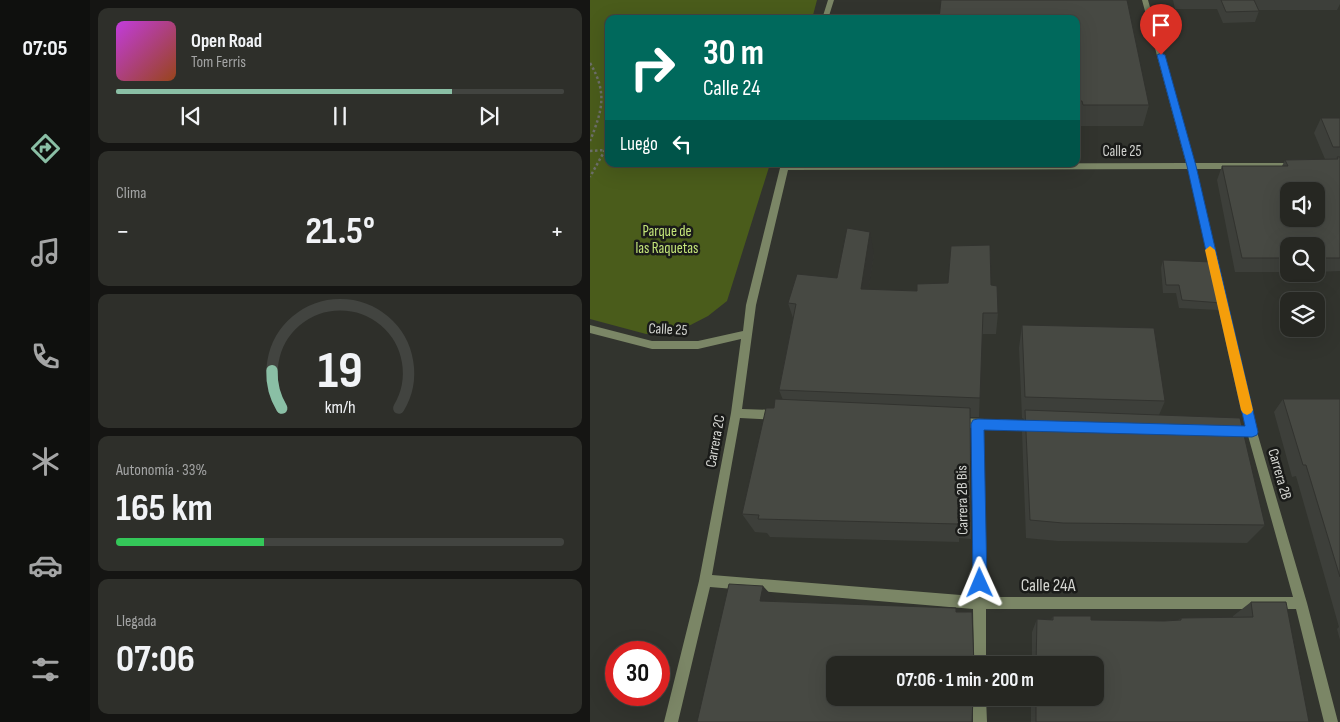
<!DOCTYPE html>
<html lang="es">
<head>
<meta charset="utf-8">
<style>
	:root { --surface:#262722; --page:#2e2f2a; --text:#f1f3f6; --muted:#a4a5a5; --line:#424440; --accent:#8abfa5 }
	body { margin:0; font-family:"Sofia Sans Condensed",sans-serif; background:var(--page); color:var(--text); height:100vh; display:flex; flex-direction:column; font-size:19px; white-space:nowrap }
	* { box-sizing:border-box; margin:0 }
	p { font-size:16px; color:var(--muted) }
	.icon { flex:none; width:28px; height:28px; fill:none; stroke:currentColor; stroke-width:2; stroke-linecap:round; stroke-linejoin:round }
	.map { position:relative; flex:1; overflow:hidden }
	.drawer { display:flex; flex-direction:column; gap:8px; padding:8px; background:#151513; width:500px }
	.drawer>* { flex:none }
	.hud { position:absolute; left:15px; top:15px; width:475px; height:152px; border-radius:10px; box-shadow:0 5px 20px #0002,0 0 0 1px var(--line); background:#00695c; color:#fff; overflow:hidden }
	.fabs { position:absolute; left:690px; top:182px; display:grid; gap:10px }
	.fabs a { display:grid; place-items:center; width:45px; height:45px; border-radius:10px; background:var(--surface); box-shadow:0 5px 20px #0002,0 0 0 1px var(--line); font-size:25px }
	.speed { position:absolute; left:15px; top:641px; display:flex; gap:10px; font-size:25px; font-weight:700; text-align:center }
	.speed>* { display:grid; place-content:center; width:65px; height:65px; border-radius:50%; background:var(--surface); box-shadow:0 5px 20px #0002,0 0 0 1px var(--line); line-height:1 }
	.speed .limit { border:8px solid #d22; background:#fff; color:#111 }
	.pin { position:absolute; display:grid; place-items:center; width:42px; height:42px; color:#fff; margin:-51px -21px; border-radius:50% 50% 50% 0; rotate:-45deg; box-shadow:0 0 5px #0007 }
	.pin .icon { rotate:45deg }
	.me { position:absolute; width:55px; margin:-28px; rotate:359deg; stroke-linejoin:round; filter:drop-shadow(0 0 4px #0008) }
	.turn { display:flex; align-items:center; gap:18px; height:105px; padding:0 15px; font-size:22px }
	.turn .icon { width:65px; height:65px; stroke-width:2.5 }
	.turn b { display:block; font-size:35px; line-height:42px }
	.then { display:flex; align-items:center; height:48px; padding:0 15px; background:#0003; gap:10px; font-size:19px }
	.big { font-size:38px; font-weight:700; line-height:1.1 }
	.drawer .card { flex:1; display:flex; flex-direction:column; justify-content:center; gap:8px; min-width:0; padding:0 18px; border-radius:10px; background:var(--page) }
	.drawer .dial { align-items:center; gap:0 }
	.dial svg { height:130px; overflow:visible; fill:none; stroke:var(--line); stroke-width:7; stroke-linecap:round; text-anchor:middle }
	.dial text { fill:var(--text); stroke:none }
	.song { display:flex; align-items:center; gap:15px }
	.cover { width:60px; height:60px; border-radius:8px; background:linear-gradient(135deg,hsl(290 70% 55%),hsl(20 70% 35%)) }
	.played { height:5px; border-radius:2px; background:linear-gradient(90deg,var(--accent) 75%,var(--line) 75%) }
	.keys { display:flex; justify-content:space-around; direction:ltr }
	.heat { display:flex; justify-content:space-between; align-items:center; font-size:28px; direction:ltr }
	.charge { height:8px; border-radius:4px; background:linear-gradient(90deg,#34c759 33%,var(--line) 0) }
	.trip { position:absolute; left:236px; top:656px; width:278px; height:50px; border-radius:10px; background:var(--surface); box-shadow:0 5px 20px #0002,0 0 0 1px var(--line); font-weight:700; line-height:50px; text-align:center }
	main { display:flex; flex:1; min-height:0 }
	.menu { display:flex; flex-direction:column; width:90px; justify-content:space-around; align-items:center; background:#0f100e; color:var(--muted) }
	.menu .icon { width:35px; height:35px }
	.menu .active { color:var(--accent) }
	.menu b { font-size:22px; color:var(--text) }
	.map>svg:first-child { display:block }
	.green { fill:#4a5c1b }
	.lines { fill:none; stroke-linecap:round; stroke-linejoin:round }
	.path { stroke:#6d6f6a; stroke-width:2.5; stroke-dasharray:2.5 2.5; stroke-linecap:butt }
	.street { fill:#7b8666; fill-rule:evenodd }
	.wall { fill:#3d3f3a }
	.shaded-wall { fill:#32332f }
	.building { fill:#474943; stroke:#32332f; fill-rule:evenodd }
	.route { fill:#1a73e8; stroke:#114b97 }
	.slow { fill:#f59e0b }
	.labels { text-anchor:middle; stroke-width:5; stroke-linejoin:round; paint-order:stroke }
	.street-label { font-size:15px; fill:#d3d4d0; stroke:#1a1b19 }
	.park-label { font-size:15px; fill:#c4e57a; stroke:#1a1b19 }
	.near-street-label { font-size:18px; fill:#d3d4d0; stroke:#1a1b19 }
</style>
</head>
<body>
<main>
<nav class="menu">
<b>07:05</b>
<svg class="icon active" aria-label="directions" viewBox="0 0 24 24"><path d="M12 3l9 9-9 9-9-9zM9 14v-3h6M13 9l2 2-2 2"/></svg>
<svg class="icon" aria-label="music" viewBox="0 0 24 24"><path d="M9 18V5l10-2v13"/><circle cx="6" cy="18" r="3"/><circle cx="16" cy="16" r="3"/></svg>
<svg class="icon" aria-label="phone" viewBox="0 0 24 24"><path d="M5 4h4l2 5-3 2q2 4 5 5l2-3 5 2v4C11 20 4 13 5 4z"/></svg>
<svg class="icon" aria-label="climate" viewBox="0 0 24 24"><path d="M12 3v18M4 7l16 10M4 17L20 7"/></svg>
<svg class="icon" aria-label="car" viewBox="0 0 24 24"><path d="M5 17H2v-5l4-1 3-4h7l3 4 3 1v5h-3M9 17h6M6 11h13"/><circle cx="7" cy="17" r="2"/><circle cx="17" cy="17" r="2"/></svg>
<svg class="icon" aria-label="filters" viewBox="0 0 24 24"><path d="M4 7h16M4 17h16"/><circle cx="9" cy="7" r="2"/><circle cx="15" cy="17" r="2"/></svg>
</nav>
<section class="drawer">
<div class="card">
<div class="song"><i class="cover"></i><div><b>Open Road</b><p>Tom Ferris</p></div></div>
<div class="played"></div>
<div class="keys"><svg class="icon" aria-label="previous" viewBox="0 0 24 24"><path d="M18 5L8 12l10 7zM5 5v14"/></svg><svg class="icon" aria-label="pause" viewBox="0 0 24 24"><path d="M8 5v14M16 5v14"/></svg><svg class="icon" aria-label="next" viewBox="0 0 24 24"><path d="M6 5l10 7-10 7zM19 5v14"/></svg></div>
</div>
<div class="card"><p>Clima</p>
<div class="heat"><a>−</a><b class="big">21.5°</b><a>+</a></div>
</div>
<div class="card dial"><svg viewBox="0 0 100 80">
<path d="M14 69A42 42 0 1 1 86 69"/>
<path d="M14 69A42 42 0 0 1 8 46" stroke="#8abfa5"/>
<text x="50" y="56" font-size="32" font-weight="700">19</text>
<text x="50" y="72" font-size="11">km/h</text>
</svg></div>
<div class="card"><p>Autonomía · 33%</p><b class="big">165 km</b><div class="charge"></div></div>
<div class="card"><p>Llegada</p><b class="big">07:06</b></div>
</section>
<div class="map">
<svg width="750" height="722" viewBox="0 0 750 722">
	<rect width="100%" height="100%" fill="#32342e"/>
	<path class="green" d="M0,0h227l-5,19h-203v145h161l-43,137 -19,15 -33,17 -29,1 -56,-15z"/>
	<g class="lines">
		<path class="path" d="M0,63c18,30 12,48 0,78
			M0,151l15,-1 -15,27"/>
		<path class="street" d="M238,0h6l-6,19h-6z
			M552,0h6l46,163h100l4,3 -4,3h-98l61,263 50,171 31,119h-14l-28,-113h-310v56h-12l-1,-56 -263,-22 -32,135h-14l35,-141 32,-168 10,-74 -43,10h-46l-62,-16v-8l62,16h46l45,-10 3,-26 35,-141 405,-1zM598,169l59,263 46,165h-308l-3,-168 54,2 4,-2 1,-3 -1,-3 -4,-2 -78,-3 -4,2 -1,3 1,3 18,2 1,168 -261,-21 28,-157 37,2 4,-2 1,-3 -1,-3 -4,-2 -35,-1 14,-104 32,-135z
			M383,698h13l1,24h-14z"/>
	</g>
	<path class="wall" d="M583,0h167v4l-3,6h-79l1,1 -4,11 -32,1 -6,-14h-42z
		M486,19l73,86 -6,21h-64v-3h-3z
		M731,118h19v153l-24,1v-26h-27v26h-54l-18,-92 5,-14h60l3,-6 40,-1 -11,-26z
		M284,254l-6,36 49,1 74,-6 7,28 -2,21h-14l-3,83h-9l1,122 -12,-1v4l-189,-5 -3,-4 -12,-1 -13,-18 32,-106 9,-8 -4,-10 14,-72 -5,-15 49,-25z
		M573,260l59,43 -4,7 -39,-2 -3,-15h-13l-2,-25z
		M432,325l143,76 -6,14 106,110 -18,18 -189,-2 -32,-3 -4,-106 2,-13 -2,-1 -3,-70z
		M693,399h57v241l-3,-11 2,-2 -43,-151 -4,1 -18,-65z
		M661,602l58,120h-278v-24h64v-33h-63v-33l5,-13 14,1 2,-4 38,4 73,1 14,-1 3,-2 52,-1v-1z"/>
	<path class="shaded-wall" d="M280,232l4,22 -9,57 -4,-22z
		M173,586l13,14 -3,15 -13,-14z"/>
	<path class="building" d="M351,0h186l22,105h-66l-1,-4h-6v-82h-137z
		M631,0h33l5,11 -33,1z
		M731,118h19v29h-7z
		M747,157h3v101h-24v-12h-27v12h-47l-20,-92h66l-3,-6 53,-1zM699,191h27v28h-27z
		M257,228l23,4 -9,57 56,2v-7l31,-1 3,-37 39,-1 1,40 6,1 1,27h-15l-3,85 -201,-8 17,-86 -8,-1 9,-29 40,4z
		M573,260l49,2 10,41 -40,-3 -3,-15h-13z
		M432,325l132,3 11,73 -140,-4z
		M185,399l195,9 1,113h-12l-1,3 -200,-5 1,-4 -17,-1 24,-106h8z
		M693,399h57v178l-34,-112h-3z
		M435,410l215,8 25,107 -202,-2 -33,-3z
		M139,584l34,2 -3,15 196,7v4h16l2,53h-139v33h138l-1,24h-275z
		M661,602h35l23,120h-273v-24h59v-33h-59l1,-46 16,1v-4h38v4l73,1 17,-1v-2l72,-1z"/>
	<path class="route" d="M571,53l4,2 31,111 62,266 -1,3 -5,2 -268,-7 3,153 -2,5 -5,2 -5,-2 -2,-5 -2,-159 2,-4 5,-1 267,7 -58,-260 -30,-111z"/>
	<path class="slow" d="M620,246l5,4 38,160 -2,3 -4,2 -4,-2 -2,-3 -36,-160z"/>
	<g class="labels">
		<g class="street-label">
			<text x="532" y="156">Calle 25</text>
			<text transform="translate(78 329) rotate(3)" y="5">Calle 25</text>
			<text transform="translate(125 441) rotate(-80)" y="5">Carrera 2C</text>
			<text transform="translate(690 474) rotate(74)" y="5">Carrera 2B</text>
			<text transform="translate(372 500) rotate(-91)" y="5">Carrera 2B Bis</text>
		</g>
		<g class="park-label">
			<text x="77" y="236">Parque de<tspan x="77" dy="17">las Raquetas</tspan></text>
		</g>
		<g class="near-street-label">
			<text x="458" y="591">Calle 24A</text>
		</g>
	</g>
</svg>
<div class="fabs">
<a><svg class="icon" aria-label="sound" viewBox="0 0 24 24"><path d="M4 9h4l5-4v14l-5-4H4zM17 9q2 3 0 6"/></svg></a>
<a><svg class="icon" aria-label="search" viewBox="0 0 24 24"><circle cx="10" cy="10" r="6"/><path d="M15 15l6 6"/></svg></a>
<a><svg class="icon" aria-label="layers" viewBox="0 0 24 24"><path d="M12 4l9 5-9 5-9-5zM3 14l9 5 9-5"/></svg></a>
</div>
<div class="speed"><div class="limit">30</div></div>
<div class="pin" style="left:571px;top:55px;background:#d93025"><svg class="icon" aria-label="arrive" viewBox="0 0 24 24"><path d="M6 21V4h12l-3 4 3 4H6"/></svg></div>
<svg class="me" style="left:390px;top:583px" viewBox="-20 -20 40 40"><path d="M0-17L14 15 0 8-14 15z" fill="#1a73e8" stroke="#fff" stroke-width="4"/></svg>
<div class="trip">07:06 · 1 min · 200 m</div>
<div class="hud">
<div class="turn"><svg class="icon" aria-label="right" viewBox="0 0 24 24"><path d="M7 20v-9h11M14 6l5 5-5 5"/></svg><div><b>30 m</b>Calle 24</div></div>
<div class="then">Luego<svg class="icon" aria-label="left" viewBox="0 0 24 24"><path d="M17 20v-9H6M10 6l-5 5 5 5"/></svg></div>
</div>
</div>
</main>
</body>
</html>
